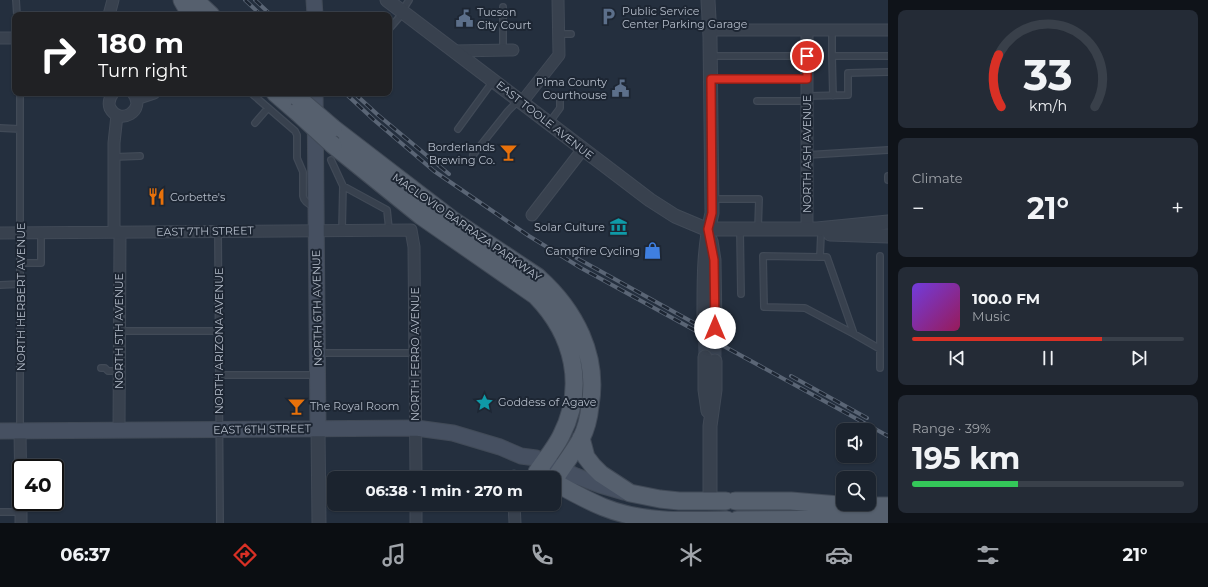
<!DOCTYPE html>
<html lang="en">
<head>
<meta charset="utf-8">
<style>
	:root { --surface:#1b232e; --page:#242b36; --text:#f1f3f6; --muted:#a0a4aa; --line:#39404a; --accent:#d93025 }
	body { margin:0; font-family:Montserrat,sans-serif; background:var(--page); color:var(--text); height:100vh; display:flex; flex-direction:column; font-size:15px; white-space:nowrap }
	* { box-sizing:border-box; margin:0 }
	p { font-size:13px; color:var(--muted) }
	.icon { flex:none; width:22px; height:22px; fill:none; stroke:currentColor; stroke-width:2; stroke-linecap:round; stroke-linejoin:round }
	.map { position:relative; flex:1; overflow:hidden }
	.panel { display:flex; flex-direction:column; gap:10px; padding:10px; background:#0f1319; width:320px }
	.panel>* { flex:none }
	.guide { position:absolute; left:12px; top:12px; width:380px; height:84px; border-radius:8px; box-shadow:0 1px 3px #0004,0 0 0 1px var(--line); background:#202124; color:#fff; overflow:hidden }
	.fabs { position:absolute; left:836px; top:423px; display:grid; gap:8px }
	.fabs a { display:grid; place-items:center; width:40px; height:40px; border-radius:8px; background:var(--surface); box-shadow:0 1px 3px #0004,0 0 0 1px var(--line); font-size:20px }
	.speed { position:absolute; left:12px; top:459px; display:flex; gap:8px; font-size:20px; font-weight:700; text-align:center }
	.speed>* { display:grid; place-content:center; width:52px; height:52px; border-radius:50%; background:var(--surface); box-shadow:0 1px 3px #0004,0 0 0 1px var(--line); line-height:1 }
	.speed .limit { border:2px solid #111; border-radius:6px; background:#fff; color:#111 }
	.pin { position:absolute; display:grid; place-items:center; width:34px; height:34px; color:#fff; margin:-17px; border:2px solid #fff; border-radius:50%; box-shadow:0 1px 4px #0007 }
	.me { position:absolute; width:44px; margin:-22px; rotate:0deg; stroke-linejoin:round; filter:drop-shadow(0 0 3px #0008) }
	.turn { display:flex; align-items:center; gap:14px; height:84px; padding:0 20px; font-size:18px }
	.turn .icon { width:52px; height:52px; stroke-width:2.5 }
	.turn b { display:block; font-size:28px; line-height:34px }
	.big { font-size:30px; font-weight:700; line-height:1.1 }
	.panel .widget { flex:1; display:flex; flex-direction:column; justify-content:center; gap:6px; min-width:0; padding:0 14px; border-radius:8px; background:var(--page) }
	.panel .dial { align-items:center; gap:0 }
	.dial svg { height:104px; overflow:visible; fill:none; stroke:var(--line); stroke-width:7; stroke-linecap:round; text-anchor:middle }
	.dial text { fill:var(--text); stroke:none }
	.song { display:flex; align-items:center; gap:12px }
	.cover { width:48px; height:48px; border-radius:6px; background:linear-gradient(135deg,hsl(260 70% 55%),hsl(330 70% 35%)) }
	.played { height:4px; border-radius:2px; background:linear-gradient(90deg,var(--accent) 70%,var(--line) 70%) }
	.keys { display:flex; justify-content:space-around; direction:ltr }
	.heat { display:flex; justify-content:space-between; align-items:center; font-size:22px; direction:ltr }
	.charge { height:6px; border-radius:3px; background:linear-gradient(90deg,#34c759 39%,var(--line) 0) }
	.trip { position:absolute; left:327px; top:471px; width:234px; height:40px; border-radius:8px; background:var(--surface); box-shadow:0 1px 3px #0004,0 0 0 1px var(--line); font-weight:700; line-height:40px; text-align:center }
	.tabs { display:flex; height:64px; justify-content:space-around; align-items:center; background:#0b0e12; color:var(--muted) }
	.tabs .icon { width:28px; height:28px }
	.tabs .active { color:var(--accent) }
	.tabs b { font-size:18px; color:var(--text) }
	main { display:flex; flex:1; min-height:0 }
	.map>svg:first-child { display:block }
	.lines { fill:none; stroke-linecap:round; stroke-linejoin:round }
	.tertiary-tunnel { stroke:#3a4453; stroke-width:13; stroke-dasharray:13 6; stroke-linecap:butt }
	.service-casing { stroke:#414a57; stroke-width:8 }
	.minor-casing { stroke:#414a57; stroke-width:13 }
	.tertiary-casing { stroke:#414a57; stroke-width:15 }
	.secondary-casing { stroke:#414a57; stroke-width:17 }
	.primary-casing { stroke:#414a57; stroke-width:19 }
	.service { stroke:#38414e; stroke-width:5.5 }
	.minor { stroke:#38414e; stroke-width:11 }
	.tertiary { stroke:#38414e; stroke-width:13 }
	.secondary { stroke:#465061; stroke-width:15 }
	.primary { stroke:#56606e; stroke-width:17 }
	.rail-casing { stroke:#5a6575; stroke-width:4 }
	.rail { stroke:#1d2633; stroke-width:2.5; stroke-dasharray:8; stroke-linecap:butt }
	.primary-bridge-casing { stroke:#414a57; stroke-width:19; stroke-linecap:butt }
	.primary-bridge { stroke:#56606e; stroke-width:17 }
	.route-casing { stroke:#8d1f18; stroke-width:10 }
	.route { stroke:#d93025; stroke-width:7 }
	.labels { text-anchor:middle; stroke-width:4; stroke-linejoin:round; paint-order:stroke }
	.poi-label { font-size:11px; fill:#b4bcc9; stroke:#1d2633; text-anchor:start }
	.street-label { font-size:11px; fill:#b4bcc9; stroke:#1d2633 }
</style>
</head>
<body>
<main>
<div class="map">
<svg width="888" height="523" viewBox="0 0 888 523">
	<rect width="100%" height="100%" fill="#242f3e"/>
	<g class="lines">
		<path class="tertiary-tunnel" d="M704,323l1,34
			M715,328v33"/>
		<defs>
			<path id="service" d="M16,0l1,15
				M503,7v43
				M402,11l7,-11
				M389,29l14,-16
				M832,30v26
				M559,34h12
				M710,56h97
				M711,79h96
				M20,93v337
				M251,93l44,38 2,4v23l6,14v24c1,6 6,8 11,11
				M807,96l41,-1v-22l40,-1
				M833,96l-1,-40h56
				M757,101h50
				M255,123l13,-15
				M549,123l11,-15v-10
				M0,128l20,1
				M458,129l35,-48
				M473,155l35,-44 11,-11
				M807,155l81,-5
				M114,157l26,-1
				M331,160l12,26 44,24 2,19
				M888,176v4
				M712,199h47l-1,30
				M342,230l1,-44
				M740,230l1,64
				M218,231l2,292
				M821,234l-1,23h7l27,77 26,15
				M820,257l-57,-1 1,51 41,1 49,26
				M21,263h20v-31
				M0,285l21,-1
				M119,331h100
				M318,353h98
				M101,368h4l3,3h11
				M880,368v-112
				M219,375h97
				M0,512h21"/>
			<path id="minor" d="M109,15l4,-15
				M710,30h178
				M807,31v198
				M0,38h15
				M454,51l59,-1
				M113,93c-3,4 -5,10 -3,15 9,18 37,3 23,-15
				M136,99l18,-6
				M522,102l37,-47 -1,-55
				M532,215l51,-66
				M114,232v-89l3,-28
				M0,233l411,-3 3,17 2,231
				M119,430l1,-198
				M20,431l1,69
				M514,476v2
				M21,502v21
				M416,504v19
				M514,504l1,19"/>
			<path id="tertiary" d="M387,0l263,200 25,16 31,13h111l71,-7
				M830,234l58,2
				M711,241l3,19 1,68
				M704,323c0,-39 -1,-72 8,-110l-2,-176 -2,-37
				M705,357v33l3,21
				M318,428l1,95
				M710,500v-74l5,-36v-29"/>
			<path id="secondary" d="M314,0l1,15
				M315,93l3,335
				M0,431l416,-3 37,5 47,14 21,9 15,2 40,18 24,9 24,7"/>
			<path id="primary" d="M182,0l4,7 8,8
				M195,0l16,15
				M275,93l22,19
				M333,128l121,93 84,56c37,33 61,79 52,129 -1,11 -4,23 -9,33 -8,14 -18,27 -27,41
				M333,145l88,71 115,80c38,39 50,91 25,140 -6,12 -16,24 -24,36l11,6
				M581,438l5,19 7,9 8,8 29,19 30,6 19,2h47
				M554,482c16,9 32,18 49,25 39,16 83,14 124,13
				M735,501h56l60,5h37
				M737,520l151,-1"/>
		</defs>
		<use href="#service" class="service-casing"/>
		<use href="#minor" class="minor-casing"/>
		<use href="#tertiary" class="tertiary-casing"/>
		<use href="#secondary" class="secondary-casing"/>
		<use href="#primary" class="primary-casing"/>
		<use href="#service" class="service"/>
		<use href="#minor" class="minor"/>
		<use href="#tertiary" class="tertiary"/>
		<use href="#secondary" class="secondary"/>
		<use href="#primary" class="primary"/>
		<defs>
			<path id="rail" d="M245,0l16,15
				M255,0l16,15
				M345,93l29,27 60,51 95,65 52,32 307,168
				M354,93l24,22 71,59
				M564,251l150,83
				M791,376l76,42"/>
		</defs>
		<use href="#rail" class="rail-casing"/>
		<use href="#rail" class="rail"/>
		<defs>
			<path id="primary-bridge" d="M297,97l36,31
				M297,112l36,33"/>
		</defs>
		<use href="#primary-bridge" class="primary-bridge-casing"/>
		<use href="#primary-bridge" class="primary-bridge"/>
	</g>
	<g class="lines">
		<defs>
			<path id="route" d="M715,328l-1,-68 -6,-31 4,-16 -1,-134h96v-23"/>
		</defs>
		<use href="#route" class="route-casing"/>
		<use href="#route" class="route"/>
	</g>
	<defs>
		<symbol id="parking-bare" viewBox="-9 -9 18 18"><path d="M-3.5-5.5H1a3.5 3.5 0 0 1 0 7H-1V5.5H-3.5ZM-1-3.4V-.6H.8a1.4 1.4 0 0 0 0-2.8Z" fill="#5c6f8a" stroke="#1d2633" stroke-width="2.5" paint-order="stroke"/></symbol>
		<symbol id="civic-bare" viewBox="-9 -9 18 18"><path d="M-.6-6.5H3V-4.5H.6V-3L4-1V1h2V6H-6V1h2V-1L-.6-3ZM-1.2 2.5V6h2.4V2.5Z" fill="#5c6f8a" stroke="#1d2633" stroke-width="2.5" paint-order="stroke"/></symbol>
		<symbol id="bar-bare" viewBox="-9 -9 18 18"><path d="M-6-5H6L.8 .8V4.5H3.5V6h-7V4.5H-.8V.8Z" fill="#e8710a" stroke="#1d2633" stroke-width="2.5" paint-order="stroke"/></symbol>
		<symbol id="restaurant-bare" viewBox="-9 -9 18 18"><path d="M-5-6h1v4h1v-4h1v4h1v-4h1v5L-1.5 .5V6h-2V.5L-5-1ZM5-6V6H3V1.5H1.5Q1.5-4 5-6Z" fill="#e8710a" stroke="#1d2633" stroke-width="2.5" paint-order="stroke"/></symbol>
		<symbol id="museum-bare" viewBox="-9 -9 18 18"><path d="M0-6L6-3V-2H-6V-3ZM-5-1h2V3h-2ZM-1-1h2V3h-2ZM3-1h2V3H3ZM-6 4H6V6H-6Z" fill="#0f9aa8" stroke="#1d2633" stroke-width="2.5" paint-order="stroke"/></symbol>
		<symbol id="shop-bare" viewBox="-9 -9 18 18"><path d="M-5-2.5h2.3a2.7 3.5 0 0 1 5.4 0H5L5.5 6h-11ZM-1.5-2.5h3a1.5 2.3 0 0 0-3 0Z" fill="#3f7fe0" stroke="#1d2633" stroke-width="2.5" paint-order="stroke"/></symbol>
		<symbol id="sight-bare" viewBox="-9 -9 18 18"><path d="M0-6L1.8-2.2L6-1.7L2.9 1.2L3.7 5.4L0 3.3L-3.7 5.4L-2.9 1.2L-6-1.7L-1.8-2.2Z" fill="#0f9aa8" stroke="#1d2633" stroke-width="2.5" paint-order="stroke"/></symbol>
	</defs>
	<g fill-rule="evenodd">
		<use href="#parking-bare" x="596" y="4" width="25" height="25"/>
		<use href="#civic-bare" x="452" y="6" width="25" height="25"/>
		<use href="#civic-bare" x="608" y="76" width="25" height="25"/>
		<use href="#bar-bare" x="496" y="140" width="25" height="25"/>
		<use href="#restaurant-bare" x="144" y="184" width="25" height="25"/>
		<use href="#museum-bare" x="606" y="214" width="25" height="25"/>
		<use href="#shop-bare" x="640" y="238" width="25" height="25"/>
		<use href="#sight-bare" x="472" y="390" width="25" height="25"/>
		<use href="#bar-bare" x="284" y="394" width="25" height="25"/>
	</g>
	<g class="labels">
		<g class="poi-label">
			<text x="622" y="15">Public Service<tspan x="622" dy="13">Center Parking Garage</tspan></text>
			<text x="477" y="16">Tucson<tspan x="477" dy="13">City Court</tspan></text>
			<text x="607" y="86" text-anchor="end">Pima County<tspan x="607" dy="13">Courthouse</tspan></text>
			<text x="495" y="151" text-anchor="end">Borderlands<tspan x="495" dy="13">Brewing Co.</tspan></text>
			<text x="170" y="201">Corbette's</text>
			<text x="605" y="231" text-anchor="end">Solar Culture</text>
			<text x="640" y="255" text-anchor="end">Campfire Cycling</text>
			<text x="498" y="406">Goddess of Agave</text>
			<text x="310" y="410">The Royal Room</text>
		</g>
		<g class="street-label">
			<text transform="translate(545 120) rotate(38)" y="4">EAST TOOLE AVENUE</text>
			<text transform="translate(807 154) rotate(-90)" y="4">NORTH ASH AVENUE</text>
			<text transform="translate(467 227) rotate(35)" y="4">MACLOVIO BARRAZA PARKWAY</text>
			<text transform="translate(205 231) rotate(-1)" y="4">EAST 7TH STREET</text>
			<text transform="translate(21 297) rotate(-90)" y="4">NORTH HERBERT AVENUE</text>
			<text transform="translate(317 308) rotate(-91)" y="4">NORTH 6TH AVENUE</text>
			<text transform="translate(119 331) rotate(-90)" y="4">NORTH 5TH AVENUE</text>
			<text transform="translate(219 341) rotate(-90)" y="4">NORTH ARIZONA AVENUE</text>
			<text transform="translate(415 354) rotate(-90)" y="4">NORTH FERRO AVENUE</text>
			<text transform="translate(262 429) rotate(-1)" y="4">EAST 6TH STREET</text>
		</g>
	</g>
</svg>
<div class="fabs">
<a><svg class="icon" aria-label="sound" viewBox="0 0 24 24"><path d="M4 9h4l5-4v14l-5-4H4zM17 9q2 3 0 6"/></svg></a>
<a><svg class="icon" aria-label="search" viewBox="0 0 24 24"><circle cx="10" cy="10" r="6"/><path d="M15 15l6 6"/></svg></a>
</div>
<div class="speed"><div class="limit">40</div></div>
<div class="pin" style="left:807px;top:56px;background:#d93025"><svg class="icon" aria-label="arrive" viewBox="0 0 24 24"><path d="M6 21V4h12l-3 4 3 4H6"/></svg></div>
<svg class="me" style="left:715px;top:328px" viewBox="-20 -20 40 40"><circle r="19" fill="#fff"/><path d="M0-13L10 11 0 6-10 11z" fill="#d93025"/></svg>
<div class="trip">06:38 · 1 min · 270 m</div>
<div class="guide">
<div class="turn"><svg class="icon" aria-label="right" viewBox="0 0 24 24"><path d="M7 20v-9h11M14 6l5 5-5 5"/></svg><div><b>180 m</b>Turn right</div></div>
</div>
</div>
<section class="panel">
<div class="widget dial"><svg viewBox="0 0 100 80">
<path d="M14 69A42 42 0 1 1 86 69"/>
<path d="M14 69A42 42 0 0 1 12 29" stroke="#d93025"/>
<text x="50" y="56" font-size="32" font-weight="700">33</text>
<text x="50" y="72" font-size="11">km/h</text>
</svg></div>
<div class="widget"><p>Climate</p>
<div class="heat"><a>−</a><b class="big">21°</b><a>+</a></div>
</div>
<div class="widget">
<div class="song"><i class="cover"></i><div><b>100.0 FM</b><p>Music</p></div></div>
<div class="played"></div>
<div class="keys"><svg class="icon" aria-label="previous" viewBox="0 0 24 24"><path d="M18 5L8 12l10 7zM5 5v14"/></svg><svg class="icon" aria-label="pause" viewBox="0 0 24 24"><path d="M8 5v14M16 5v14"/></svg><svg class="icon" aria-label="next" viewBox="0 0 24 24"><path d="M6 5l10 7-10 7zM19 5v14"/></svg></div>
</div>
<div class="widget"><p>Range · 39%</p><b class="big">195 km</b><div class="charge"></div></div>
</section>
</main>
<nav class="tabs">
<b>06:37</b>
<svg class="icon active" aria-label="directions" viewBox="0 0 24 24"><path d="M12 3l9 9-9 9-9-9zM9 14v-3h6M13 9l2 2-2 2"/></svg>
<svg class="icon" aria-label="music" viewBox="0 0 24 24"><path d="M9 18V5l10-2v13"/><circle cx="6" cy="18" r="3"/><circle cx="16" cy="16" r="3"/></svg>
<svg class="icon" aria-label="phone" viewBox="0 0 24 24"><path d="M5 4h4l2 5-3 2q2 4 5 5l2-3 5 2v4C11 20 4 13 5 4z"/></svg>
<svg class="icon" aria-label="climate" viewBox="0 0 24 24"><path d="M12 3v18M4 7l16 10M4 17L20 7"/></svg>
<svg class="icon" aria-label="car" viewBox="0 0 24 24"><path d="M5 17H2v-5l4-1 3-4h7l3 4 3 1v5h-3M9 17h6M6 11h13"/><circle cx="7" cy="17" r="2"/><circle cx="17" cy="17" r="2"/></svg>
<svg class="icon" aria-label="filters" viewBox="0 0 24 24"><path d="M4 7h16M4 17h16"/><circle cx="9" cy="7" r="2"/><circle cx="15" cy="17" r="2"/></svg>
<b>21°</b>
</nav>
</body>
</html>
